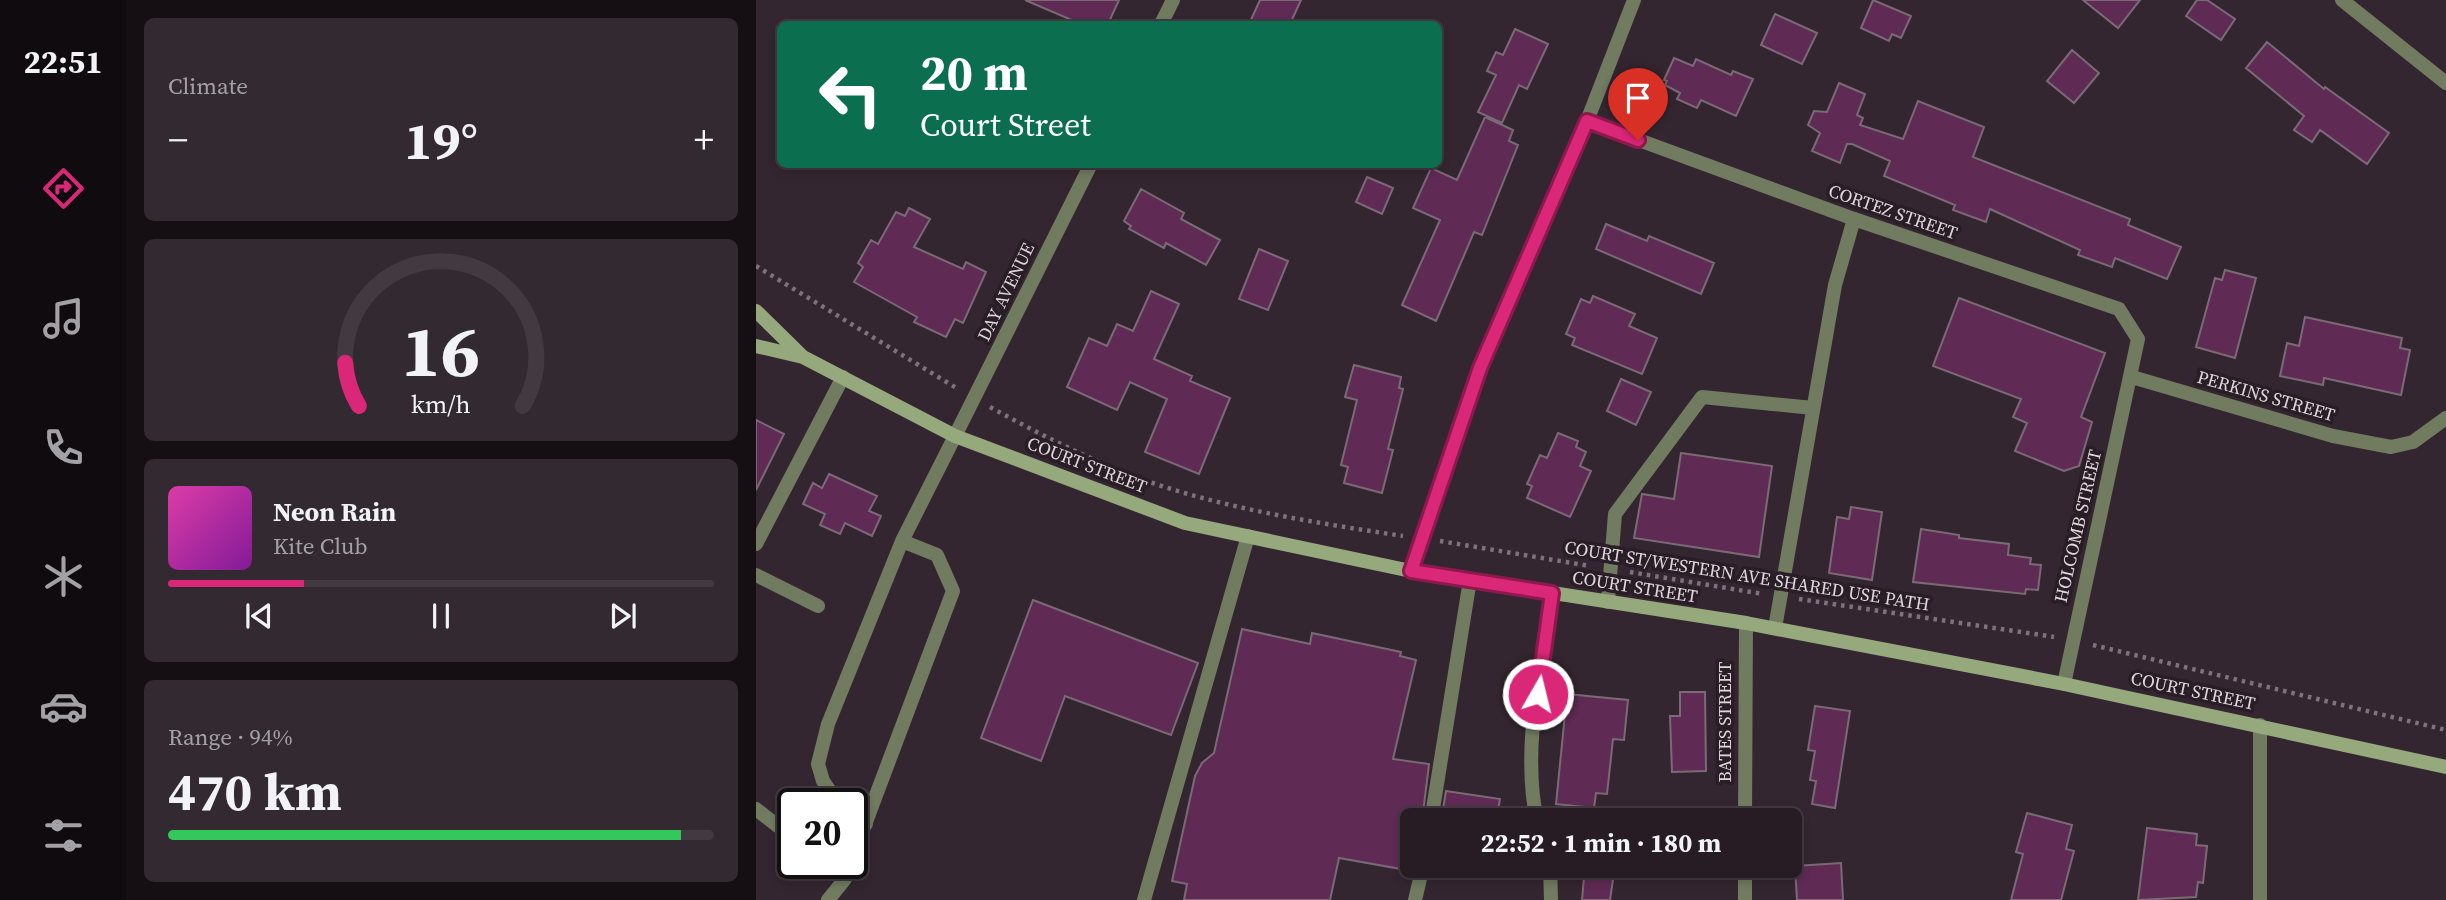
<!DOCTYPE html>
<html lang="en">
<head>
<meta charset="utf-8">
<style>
	:root { --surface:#271c24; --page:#332931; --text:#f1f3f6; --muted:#a4a1a6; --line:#433a41; --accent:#db2777 }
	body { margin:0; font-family:"Source Serif 4",serif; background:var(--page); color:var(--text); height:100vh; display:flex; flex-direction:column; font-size:26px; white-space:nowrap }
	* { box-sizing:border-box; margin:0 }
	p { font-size:23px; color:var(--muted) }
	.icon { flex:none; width:38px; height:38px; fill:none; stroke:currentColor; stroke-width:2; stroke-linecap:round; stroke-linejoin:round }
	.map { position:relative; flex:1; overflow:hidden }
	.drawer { display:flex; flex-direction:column; gap:18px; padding:18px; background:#150f14; width:630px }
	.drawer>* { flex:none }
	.hud { position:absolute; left:21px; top:21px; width:665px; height:147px; border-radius:10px; box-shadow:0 4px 10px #0003,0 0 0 2px var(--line); background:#0b6e4f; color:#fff; overflow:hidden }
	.speed { position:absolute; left:21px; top:788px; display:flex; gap:14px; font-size:35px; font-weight:700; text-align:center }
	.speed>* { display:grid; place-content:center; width:91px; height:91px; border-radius:50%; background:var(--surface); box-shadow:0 4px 10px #0003,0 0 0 2px var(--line); line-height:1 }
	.speed .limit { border:4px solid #111; border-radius:10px; background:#fff; color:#111 }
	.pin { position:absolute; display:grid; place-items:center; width:60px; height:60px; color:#fff; margin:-72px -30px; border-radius:50% 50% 50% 0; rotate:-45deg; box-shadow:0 0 7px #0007 }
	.pin .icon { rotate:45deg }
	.me { position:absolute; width:77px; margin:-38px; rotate:8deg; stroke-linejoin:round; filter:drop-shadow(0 0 5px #0008) }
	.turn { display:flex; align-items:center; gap:24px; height:147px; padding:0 28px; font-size:32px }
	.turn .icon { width:91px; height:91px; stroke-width:2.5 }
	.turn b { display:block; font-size:49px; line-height:60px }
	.big { font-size:52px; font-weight:700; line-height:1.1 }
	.drawer .widget { flex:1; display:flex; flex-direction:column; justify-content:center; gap:10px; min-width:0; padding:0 24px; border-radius:10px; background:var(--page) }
	.drawer .dial { align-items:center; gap:0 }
	.dial svg { height:182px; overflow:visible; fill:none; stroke:var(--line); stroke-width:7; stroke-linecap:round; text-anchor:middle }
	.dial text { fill:var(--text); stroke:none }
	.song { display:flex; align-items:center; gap:21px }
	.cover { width:84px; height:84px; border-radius:10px; background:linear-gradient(135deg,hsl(320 70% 55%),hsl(290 70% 35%)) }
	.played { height:7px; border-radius:4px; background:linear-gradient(90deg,var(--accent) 25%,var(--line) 25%) }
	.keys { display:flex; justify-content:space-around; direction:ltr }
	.heat { display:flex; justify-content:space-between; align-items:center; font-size:38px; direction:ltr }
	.charge { height:10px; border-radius:5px; background:linear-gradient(90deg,#34c759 94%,var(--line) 0) }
	.trip { position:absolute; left:644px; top:808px; width:402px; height:70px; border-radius:10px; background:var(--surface); box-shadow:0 4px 10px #0003,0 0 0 2px var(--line); font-weight:700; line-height:70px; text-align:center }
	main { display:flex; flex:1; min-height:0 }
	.menu { display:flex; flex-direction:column; width:126px; justify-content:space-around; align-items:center; background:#100b0e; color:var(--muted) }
	.menu .icon { width:49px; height:49px }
	.menu .selected { color:var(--accent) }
	.menu b { font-size:32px; color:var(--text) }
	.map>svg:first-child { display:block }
	.building { fill:#5f2a54; stroke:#7a6a75; stroke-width:2 }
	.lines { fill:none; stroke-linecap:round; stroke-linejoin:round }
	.path { stroke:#7e727b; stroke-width:4.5; stroke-dasharray:3.5 5; stroke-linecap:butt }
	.service { stroke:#707b60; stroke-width:14 }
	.minor { stroke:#707b60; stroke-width:14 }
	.secondary { stroke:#96a97d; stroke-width:14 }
	.route-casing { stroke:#8e194d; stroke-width:18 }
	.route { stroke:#db2777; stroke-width:12 }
	.labels { text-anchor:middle; stroke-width:7; stroke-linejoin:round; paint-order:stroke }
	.street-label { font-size:18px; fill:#dfd6dc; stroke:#291d26 }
</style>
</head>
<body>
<main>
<nav class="menu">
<b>22:51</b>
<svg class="icon selected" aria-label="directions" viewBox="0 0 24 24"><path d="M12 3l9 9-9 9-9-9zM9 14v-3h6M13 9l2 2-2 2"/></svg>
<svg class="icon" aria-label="music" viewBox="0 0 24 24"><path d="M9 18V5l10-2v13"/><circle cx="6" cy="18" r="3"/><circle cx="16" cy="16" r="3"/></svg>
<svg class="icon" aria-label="phone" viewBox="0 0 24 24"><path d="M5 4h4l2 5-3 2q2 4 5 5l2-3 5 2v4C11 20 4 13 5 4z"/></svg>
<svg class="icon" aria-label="climate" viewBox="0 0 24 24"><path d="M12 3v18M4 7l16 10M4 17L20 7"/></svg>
<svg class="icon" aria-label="car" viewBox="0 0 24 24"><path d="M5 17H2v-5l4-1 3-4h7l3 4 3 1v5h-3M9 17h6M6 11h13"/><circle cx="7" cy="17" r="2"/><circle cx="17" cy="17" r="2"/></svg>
<svg class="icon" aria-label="filters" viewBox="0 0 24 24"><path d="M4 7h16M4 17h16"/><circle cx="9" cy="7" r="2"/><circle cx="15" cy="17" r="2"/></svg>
</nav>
<section class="drawer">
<div class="widget"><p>Climate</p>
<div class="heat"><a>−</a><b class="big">19°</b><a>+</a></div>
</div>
<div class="widget dial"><svg viewBox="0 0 100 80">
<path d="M14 69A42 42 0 1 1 86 69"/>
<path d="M14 69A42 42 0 0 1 8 50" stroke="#db2777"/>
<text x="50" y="56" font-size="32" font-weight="700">16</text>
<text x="50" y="72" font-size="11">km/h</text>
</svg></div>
<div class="widget">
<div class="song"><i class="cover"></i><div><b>Neon Rain</b><p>Kite Club</p></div></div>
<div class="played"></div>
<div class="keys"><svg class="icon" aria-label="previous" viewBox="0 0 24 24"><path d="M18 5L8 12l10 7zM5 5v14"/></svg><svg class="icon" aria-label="pause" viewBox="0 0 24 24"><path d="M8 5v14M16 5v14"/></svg><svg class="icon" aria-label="next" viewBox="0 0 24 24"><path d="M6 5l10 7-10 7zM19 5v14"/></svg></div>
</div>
<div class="widget"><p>Range · 94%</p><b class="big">470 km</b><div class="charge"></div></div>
</section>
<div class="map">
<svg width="1690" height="900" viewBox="0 0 1690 900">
	<rect width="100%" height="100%" fill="#342630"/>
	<path class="building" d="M269,0h94l-11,24h-27z
		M504,0h41l-11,24h-41z
		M1117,0l38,16 -10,22 -9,-4 -3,7 -28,-13z
		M1327,0h57l-22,28z
		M1441,0h10l28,19 -14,21 -35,-24z
		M1019,14l42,19 -15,31 -41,-19z
		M759,29l33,15 -21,45 -8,-4 -17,38 -24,-11 18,-37 -9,-4 9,-19 7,3z
		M1511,42l57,47 1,-2 64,46 -22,31 -47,-34 -8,12 -18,-12 10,-14 -58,-48z
		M1316,50l27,23 -25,30 -27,-22z
		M918,58l19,8 3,-7 35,16 2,-4 20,8 -17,37 -35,-16 -4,8 -20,-9 3,-6 -15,-8 2,-4 -3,-1z
		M1083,83l26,11 -8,21 6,3 -3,7 43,14 15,-38 66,26 -11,30 157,62 -2,6 53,22 -14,32 -52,-21 -3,9 -34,-12 2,-5 -90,-41 -4,13 -33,-12 2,-5 -71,-29 6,-15 -38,-17h-5l-7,19 -28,-12 8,-18 -12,-8 6,-14 13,1z
		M729,117l28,13 -4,11 9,4 -36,90 -8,-3 -38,89 -34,-16 38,-85 -27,-12 18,-40 26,12z
		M611,177l26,11 -11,26 -26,-12z
		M385,189l43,24 -3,6 39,21 -14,25 -40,-22 -2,5 -35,-19 2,-3 -7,-5z
		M153,208l21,11 -16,28 49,22 3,-7 20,10 -23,51 -8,-4 -9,18 -32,-15 3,-5 -63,-35 9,-15 -5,-4 13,-23 7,4 18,-32 9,4z
		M850,224l41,17 2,-5 65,27 -13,31 -105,-45z
		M503,249l29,12 -20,49 -29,-11z
		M1469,270l31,8 -21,80 -39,-11 19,-69 7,2z
		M395,291l28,13 -25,55 38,17 -2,5 40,17 -31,76 -54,-22 22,-53 -37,-17 -13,28 -50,-23 22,-49 18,8 10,-22 16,7z
		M837,296l42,18 -6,12 28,12 -15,36 -70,-29 3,-7 -9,-4 15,-35 9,4z
		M1203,298l146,55 -24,64 11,5 -13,44 -15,5 -49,-20 12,-28 -14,-6 8,-18 -88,-33z
		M1549,317l97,21 -2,10 10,2 -9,45 -77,-17 -1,7 -43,-9 7,-33 12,3z
		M598,365l47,12 -2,11 4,1 -15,60 5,1 -11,43 -38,-10 4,-16 -7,-2 16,-65 -12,-3z
		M865,379l30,13 -15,33 -29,-14z
		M0,420l28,14 -28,56z
		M802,433l20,8 -2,6 10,5 -6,14 11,5 -21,46 -43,-19 5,-12 -5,-2 13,-29 7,3z
		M925,453l91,13 -13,91 -125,-19 8,-44 32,5z
		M73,474l48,22 -8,15 12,5 -9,20 -27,-13 -5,11 -20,-9 5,-11 -22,-10 10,-21 9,5z
		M1095,507l31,5 -10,68 -43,-7 8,-56 12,2z
		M1165,529l38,6v3l50,6 -1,11 23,3 -1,6 11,1 -3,25 -12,-1 -1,5 -112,-12z
		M277,600l165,63 -27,72 -106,-39 -24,65 -60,-23z
		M486,629l68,15 2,-11 89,19 -1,4 16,4 -23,99 36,5 -7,57h-10v27l-8,-1 -3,22 -62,-11 -9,42h-146l3,-16 -15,-3 23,-105 7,-13 12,-10z
		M924,692h25l1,79 -34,1 -2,-56h10z
		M811,694l61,6 -4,40 -11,-1 -6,55 -11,-1 -2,15 -38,-4z
		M1059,706l35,5 -15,97 -23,-4 4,-23 -6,-1 5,-29 -7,-1z
		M690,791l54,8 -4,22h-55z
		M1271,813l45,12 -6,24 8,2 -13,49h-50l12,-46 -7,-2z
		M1391,828l50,6 -1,11 11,1 -4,37 -5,-1 -2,15 -58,3z
		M1085,863l2,37h-46l-2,-34z
		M829,866h30l-5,34h-28z"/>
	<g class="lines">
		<path class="path" d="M0,266l202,123
			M234,407c51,28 100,53 154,73 82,29 173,43 259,56
			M684,541l150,25
			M874,572l133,22
			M1043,599l255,38
			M1337,645l353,85"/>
		<path class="service" d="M0,544l87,-167
			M0,575l62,31
			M852,602l7,-88 87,-117 111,11
			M1019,628l60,-343 19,-66
			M82,803l-15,-22 -5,-17 10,-40 74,-183 53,-105
			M0,809l37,29
			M96,814l14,10
			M675,821l39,-241
			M781,821c-16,-74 5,-154 15,-228
			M96,859l101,-268 -16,-36 -35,-14
			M69,863l20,16 -17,21
			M794,866l1,34
			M388,900l104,-364
			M659,900l8,-34"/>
		<path class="minor" d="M1586,0l104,83
			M405,24l12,-24
			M831,121l267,98 265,90 19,30 -74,345
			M1376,377l201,59 58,11 22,-5 33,-24
			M199,436l136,-272
			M655,571l69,-203 107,-247 47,-121
			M989,821l1,-198
			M989,900v-34
			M1504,900v-175"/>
		<path class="secondary" d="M0,311l46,45
			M0,346l47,11 152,79 230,87 226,48 335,52 318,61 382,83"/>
	</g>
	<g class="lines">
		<defs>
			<path id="route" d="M782,694l14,-101 -141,-22 69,-203 107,-247 51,19"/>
		</defs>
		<use href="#route" class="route-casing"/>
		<use href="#route" class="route"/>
	</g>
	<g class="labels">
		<g class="street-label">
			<text transform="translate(1137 212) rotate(19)" y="6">CORTEZ STREET</text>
			<text transform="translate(250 292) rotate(-64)" y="6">DAY AVENUE</text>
			<text transform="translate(1510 396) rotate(16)" y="6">PERKINS STREET</text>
			<text transform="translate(331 465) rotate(21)" y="6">COURT STREET</text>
			<text transform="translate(1322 526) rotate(-77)" y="6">HOLCOMB STREET</text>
			<text transform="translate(991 576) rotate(9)" y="6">COURT ST/WESTERN AVE SHARED USE PATH</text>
			<text transform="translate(879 587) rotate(9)" y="6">COURT STREET</text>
			<text transform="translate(1437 691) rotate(12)" y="6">COURT STREET</text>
			<text transform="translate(969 722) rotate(-90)" y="6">BATES STREET</text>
		</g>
	</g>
</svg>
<div class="speed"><div class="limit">20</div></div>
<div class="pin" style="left:882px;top:140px;background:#d93025"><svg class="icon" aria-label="arrive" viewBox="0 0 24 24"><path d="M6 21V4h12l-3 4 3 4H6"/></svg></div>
<svg class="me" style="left:782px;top:694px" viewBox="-20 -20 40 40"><circle r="17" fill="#db2777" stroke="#fff" stroke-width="3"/><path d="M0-11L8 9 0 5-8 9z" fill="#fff"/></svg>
<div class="trip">22:52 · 1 min · 180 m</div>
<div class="hud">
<div class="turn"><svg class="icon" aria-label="left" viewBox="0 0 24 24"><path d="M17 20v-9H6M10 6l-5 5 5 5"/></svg><div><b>20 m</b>Court Street</div></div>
</div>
</div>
</main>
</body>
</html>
